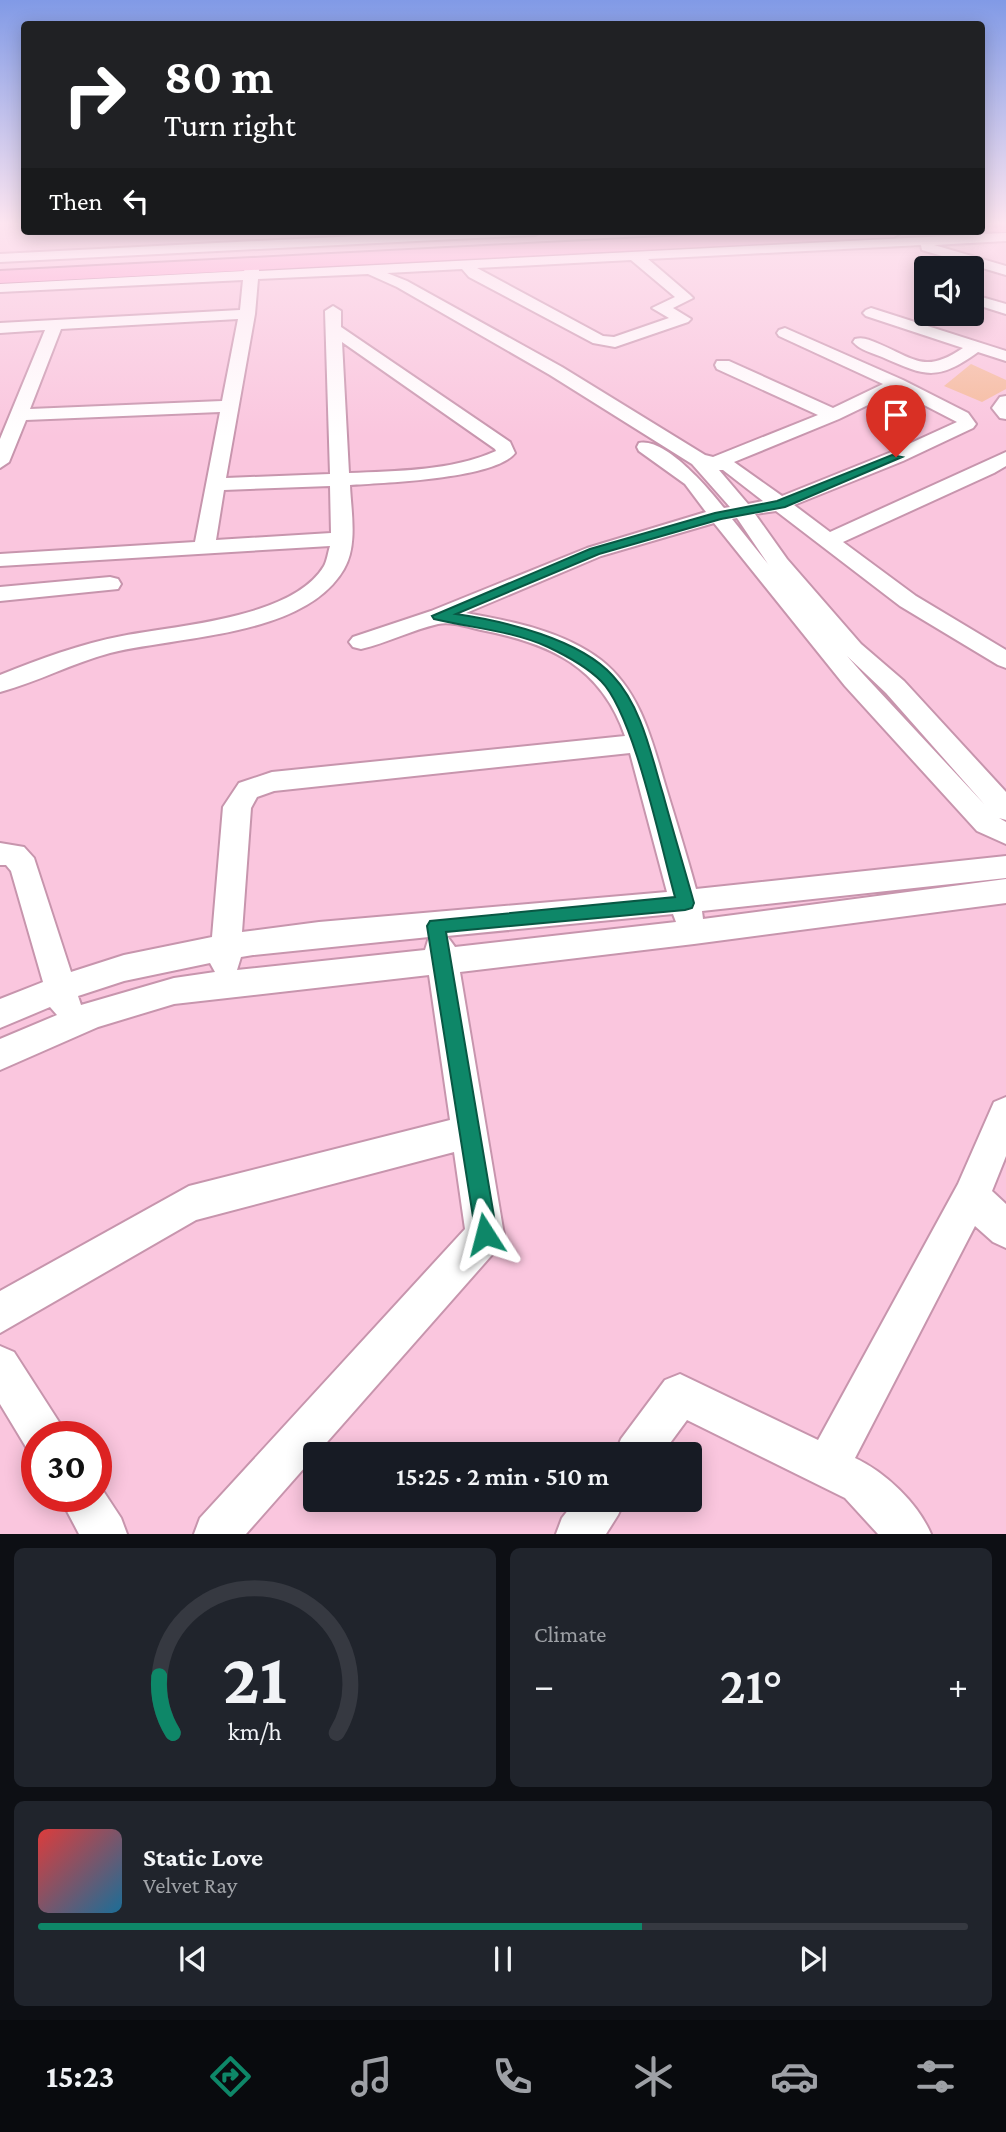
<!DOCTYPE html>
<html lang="en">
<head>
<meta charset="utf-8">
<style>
	:root { --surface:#171b24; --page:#20242c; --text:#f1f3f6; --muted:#9ea1a6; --line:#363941; --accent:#0e8768 }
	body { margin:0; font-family:"Crimson Pro",serif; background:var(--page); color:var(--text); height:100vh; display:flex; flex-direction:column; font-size:26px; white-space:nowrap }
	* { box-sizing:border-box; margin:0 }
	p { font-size:23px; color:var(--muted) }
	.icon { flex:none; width:38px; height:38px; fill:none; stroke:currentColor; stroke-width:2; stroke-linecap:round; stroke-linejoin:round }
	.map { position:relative; height:1534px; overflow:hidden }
	.sheet { display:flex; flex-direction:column; gap:14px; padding:14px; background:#0d0f14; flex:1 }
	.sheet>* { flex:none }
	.hud { position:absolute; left:21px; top:21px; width:964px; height:214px; border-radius:7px; box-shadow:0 4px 18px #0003; background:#202124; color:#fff; overflow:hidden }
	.tools { position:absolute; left:914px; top:256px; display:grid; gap:14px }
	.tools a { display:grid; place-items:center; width:70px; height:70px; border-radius:7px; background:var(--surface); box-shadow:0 4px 18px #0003; font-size:35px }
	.speed { position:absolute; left:21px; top:1421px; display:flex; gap:14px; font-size:35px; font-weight:700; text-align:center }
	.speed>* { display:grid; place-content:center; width:91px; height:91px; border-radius:50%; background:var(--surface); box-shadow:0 4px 18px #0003; line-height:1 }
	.speed .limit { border:10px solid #d22; background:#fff; color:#111 }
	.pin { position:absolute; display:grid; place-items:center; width:60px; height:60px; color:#fff; margin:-72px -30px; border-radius:50% 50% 50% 0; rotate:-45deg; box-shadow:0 0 7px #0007 }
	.pin .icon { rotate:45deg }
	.me { position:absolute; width:77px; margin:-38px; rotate:351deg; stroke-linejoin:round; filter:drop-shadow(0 0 5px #0008) }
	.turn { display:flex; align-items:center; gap:24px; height:147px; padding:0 28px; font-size:32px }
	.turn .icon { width:91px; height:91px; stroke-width:2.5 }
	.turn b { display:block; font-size:49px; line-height:60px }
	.then { display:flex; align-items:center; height:66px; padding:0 28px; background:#0003; gap:14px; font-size:26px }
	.big { font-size:52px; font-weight:600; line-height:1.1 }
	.sheet .tile { flex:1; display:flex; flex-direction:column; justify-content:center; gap:10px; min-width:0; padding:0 24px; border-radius:10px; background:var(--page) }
	.sheet .dial { align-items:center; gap:0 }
	.dial svg { height:182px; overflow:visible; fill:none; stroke:var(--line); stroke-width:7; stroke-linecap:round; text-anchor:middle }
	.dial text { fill:var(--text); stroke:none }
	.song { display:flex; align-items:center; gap:21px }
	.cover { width:84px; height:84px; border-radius:10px; background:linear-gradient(135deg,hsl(0 70% 55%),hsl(200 70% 35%)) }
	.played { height:7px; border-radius:4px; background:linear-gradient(90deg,var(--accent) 65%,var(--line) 65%) }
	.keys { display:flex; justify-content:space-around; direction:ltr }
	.heat { display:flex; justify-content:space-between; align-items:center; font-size:38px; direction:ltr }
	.sheet .tiles { flex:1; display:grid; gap:14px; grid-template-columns:1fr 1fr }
	.tile:last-child { grid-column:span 2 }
	.trip { position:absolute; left:303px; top:1442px; width:399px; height:70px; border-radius:7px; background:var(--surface); box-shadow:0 4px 18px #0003; font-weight:600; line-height:70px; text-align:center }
	.tab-bar { display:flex; height:112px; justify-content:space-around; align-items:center; background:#090b0e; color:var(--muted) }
	.tab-bar .icon { width:49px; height:49px }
	.tab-bar .current { color:var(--accent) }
	.tab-bar b { font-size:32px; color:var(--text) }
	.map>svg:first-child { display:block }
	.green { fill:#f5ba9c }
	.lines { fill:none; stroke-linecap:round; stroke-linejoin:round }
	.minor-casing { stroke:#c795ad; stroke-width:4 }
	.highway-casing { stroke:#b77094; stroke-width:4 }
	.minor { fill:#fff; fill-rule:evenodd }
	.highway { fill:#ff9cce; fill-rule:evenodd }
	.route { fill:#0e8768; stroke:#095844; stroke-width:2 }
</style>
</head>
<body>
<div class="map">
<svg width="1006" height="1534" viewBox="0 0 1006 1534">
	<rect width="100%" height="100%" fill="#fac6de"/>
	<path class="green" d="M971,364l35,16v9l-24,13 -38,-16z"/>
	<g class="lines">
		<defs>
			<path id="minor" d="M455,231h87l-7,4 -535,27v-8z
				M1006,233v8l-72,4 72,21v9l-84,-25 -1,-5 -273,14 42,36 3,3 -20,10 18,11 -3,3 -73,25 -22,-4 -124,-66 -7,-8 -75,4 20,8 155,86 143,88 8,2 105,-42 -101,-46 -2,-4 2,-4h12l104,47 50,-24 -104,-48 -2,-3 2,-3 6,-2 118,52 65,33 8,11 -3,4 -70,33 -109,44 36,27 176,-80v14l-12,7 -151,69 73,54 90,54v18l-8,-3 -98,-59 -124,-95 -21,3 32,45 74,85 43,37 102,111v28l-7,-2 7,4v22l-29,-13 -132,-145 -131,-163 -113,33 -135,57c45,8 97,18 135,47 41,32 52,85 66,131 10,33 20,65 29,98l310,-33v22l-304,33 1,8 303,-40v24l-312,41 -234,28 44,263 -6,13 -252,286h-52l6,-16 265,-289 -11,-77 -258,68 -196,113v-42l189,-105 261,-66 -21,-145 -255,29 -76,23 -98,43v-31l57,-24 -7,-8 -50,21v-29l43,-17 -32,-111 -5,-6h-6v-22l24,4 10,11 37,114 53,-17 88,-18 11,-130 16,-24 33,-11 353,-36c-24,-70 -76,-93 -144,-106 -13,-3 -30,-9 -43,-6 -26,6 -51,19 -77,25l-8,-2 -4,-5 4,-5 78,-26 156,-63 119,-36 -21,-28 -46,-33 -2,-4 2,-4c26,-6 70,46 85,65l6,-1 -38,-43 -142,-89 -153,-88 -29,-13 -110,5 -3,35 -29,164 104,-4 -5,-163 8,-5 8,5v16l169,115 5,11c-20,26 -132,30 -165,32 1,26 8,60 -6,84 -39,68 -166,67 -234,84 -38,10 -72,29 -110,39v-17c40,-16 80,-31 122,-39 54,-11 170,-17 202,-70 3,-5 4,-14 6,-20l-330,20v-12l195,-12 25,-130 -194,8 -17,42 -9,6v-29l45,-109 -45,3v-10l240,-13 3,-30 -243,12v-8l244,-13 3,-9 5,-1 7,4v6zM631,260l44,37 -23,11 17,10 -55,19 -11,-1 -126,-68zM238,319l-16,82 -192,8 31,-80zM342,342l153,107 1,2c-44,20 -99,20 -147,22zM897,391l60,31 -68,31 -107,43 -48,-34 105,-43zM719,470h4l40,31 -15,3zM330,486l1,47 -115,7 8,-50zM737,518l31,46 4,5 -40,-50zM847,656l39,37 99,112 -122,-131zM630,753l37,139 -348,30 -77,10 9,-124 6,-11 17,-6zM673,914l3,8 -221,25 -8,-11zM429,937l-4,13 -188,20 4,-13 12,-2zM210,963l5,9 -41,6 -93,27 -3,-9 46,-15z
				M971,294l35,10v10l-35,-11z
				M871,308l135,43v10l-28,-9c-42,30 -52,24 -96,5 -10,-4 -22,-7 -29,-15l2,-3c9,-2 14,1 22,4 38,16 48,31 86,5l-97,-32 -3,-3 3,-3z
				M1006,396v23l-6,-1 -8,-10 8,-11z
				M110,577l8,2 3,5 -3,5 -118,12v-14z
				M1006,1097v59l-14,35 14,13v44l-13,-6 -18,-16 -120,232c30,14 63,45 76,76h-53l-33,-36 -158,-78 -25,34h-47l6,-15 44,-59 15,-6 138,66 140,-256 36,-82z
				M0,1346l14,6 45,70 6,15h-28v18l-8,-3 -29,-48z
				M96,1480l25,38 6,16h-48l-20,-38h37z
				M576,1500h49l-7,15 -12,19h-50l6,-16z"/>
			<path id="highway" d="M982,222h24v10l-31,-1h7z
				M778,231h126l-10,6 -894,46v-12z"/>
		</defs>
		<use href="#minor" class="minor-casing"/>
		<use href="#highway" class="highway-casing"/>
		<use href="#minor" class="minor"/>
		<use href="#highway" class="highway"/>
	</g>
	<linearGradient id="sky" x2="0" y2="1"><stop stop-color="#819ae6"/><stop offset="0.51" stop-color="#fde5f0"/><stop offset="1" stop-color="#fde5f0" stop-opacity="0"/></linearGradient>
	<rect width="1006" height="437" fill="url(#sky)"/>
	<path class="route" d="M892,455l10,2 -117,50 -64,12 -122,35 -143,60c48,7 124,25 157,62 29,31 38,79 50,118 10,37 21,73 31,109l-2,5 -7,2 -239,22 51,302 -4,8 -8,4 -8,-4 -50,-316 3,-5 245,-24c-14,-50 -41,-183 -74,-216 -15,-15 -34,-25 -53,-34 -35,-16 -76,-19 -114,-28l-2,-3 158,-67 125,-36 62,-12z"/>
</svg>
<div class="tools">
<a><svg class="icon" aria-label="sound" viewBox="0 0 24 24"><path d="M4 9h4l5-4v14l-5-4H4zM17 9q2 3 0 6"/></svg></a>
</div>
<div class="speed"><div class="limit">30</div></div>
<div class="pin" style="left:896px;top:457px;background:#d93025"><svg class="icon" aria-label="arrive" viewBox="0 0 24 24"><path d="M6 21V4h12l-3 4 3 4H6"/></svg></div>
<svg class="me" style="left:485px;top:1234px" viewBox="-20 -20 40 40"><path d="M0-17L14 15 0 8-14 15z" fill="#0e8768" stroke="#fff" stroke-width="4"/></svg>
<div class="trip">15:25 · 2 min · 510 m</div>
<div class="hud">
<div class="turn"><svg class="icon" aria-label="right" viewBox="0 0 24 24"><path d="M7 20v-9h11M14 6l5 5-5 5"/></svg><div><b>80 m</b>Turn right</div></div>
<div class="then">Then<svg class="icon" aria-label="left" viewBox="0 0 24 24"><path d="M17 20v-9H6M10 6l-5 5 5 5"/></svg></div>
</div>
</div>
<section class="sheet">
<div class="tiles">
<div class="tile dial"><svg viewBox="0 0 100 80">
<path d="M14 69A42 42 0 1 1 86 69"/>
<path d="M14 69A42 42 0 0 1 8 44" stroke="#0e8768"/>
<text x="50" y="56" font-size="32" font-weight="700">21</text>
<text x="50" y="72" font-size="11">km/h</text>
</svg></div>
<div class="tile"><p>Climate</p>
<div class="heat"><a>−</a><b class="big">21°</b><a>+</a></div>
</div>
<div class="tile">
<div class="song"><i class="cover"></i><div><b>Static Love</b><p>Velvet Ray</p></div></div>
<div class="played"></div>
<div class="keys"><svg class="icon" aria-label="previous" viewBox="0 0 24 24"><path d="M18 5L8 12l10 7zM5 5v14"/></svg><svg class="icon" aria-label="pause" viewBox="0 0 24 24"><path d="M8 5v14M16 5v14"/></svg><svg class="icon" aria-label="next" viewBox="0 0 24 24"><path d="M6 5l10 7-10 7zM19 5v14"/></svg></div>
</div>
</div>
</section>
<nav class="tab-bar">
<b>15:23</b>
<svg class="icon current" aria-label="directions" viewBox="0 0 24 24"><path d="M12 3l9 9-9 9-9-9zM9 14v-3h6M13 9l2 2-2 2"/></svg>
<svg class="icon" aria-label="music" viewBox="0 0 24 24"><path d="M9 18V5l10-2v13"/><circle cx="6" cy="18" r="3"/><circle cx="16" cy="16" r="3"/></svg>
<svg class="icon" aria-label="phone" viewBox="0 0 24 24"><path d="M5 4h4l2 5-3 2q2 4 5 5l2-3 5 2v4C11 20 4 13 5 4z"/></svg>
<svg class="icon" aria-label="climate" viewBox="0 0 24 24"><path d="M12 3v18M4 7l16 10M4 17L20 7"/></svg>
<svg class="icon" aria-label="car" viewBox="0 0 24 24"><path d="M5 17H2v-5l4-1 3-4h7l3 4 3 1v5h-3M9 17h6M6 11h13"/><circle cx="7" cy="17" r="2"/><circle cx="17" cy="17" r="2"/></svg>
<svg class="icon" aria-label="filters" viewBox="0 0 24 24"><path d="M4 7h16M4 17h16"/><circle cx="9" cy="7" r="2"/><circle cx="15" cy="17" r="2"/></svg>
</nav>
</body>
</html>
